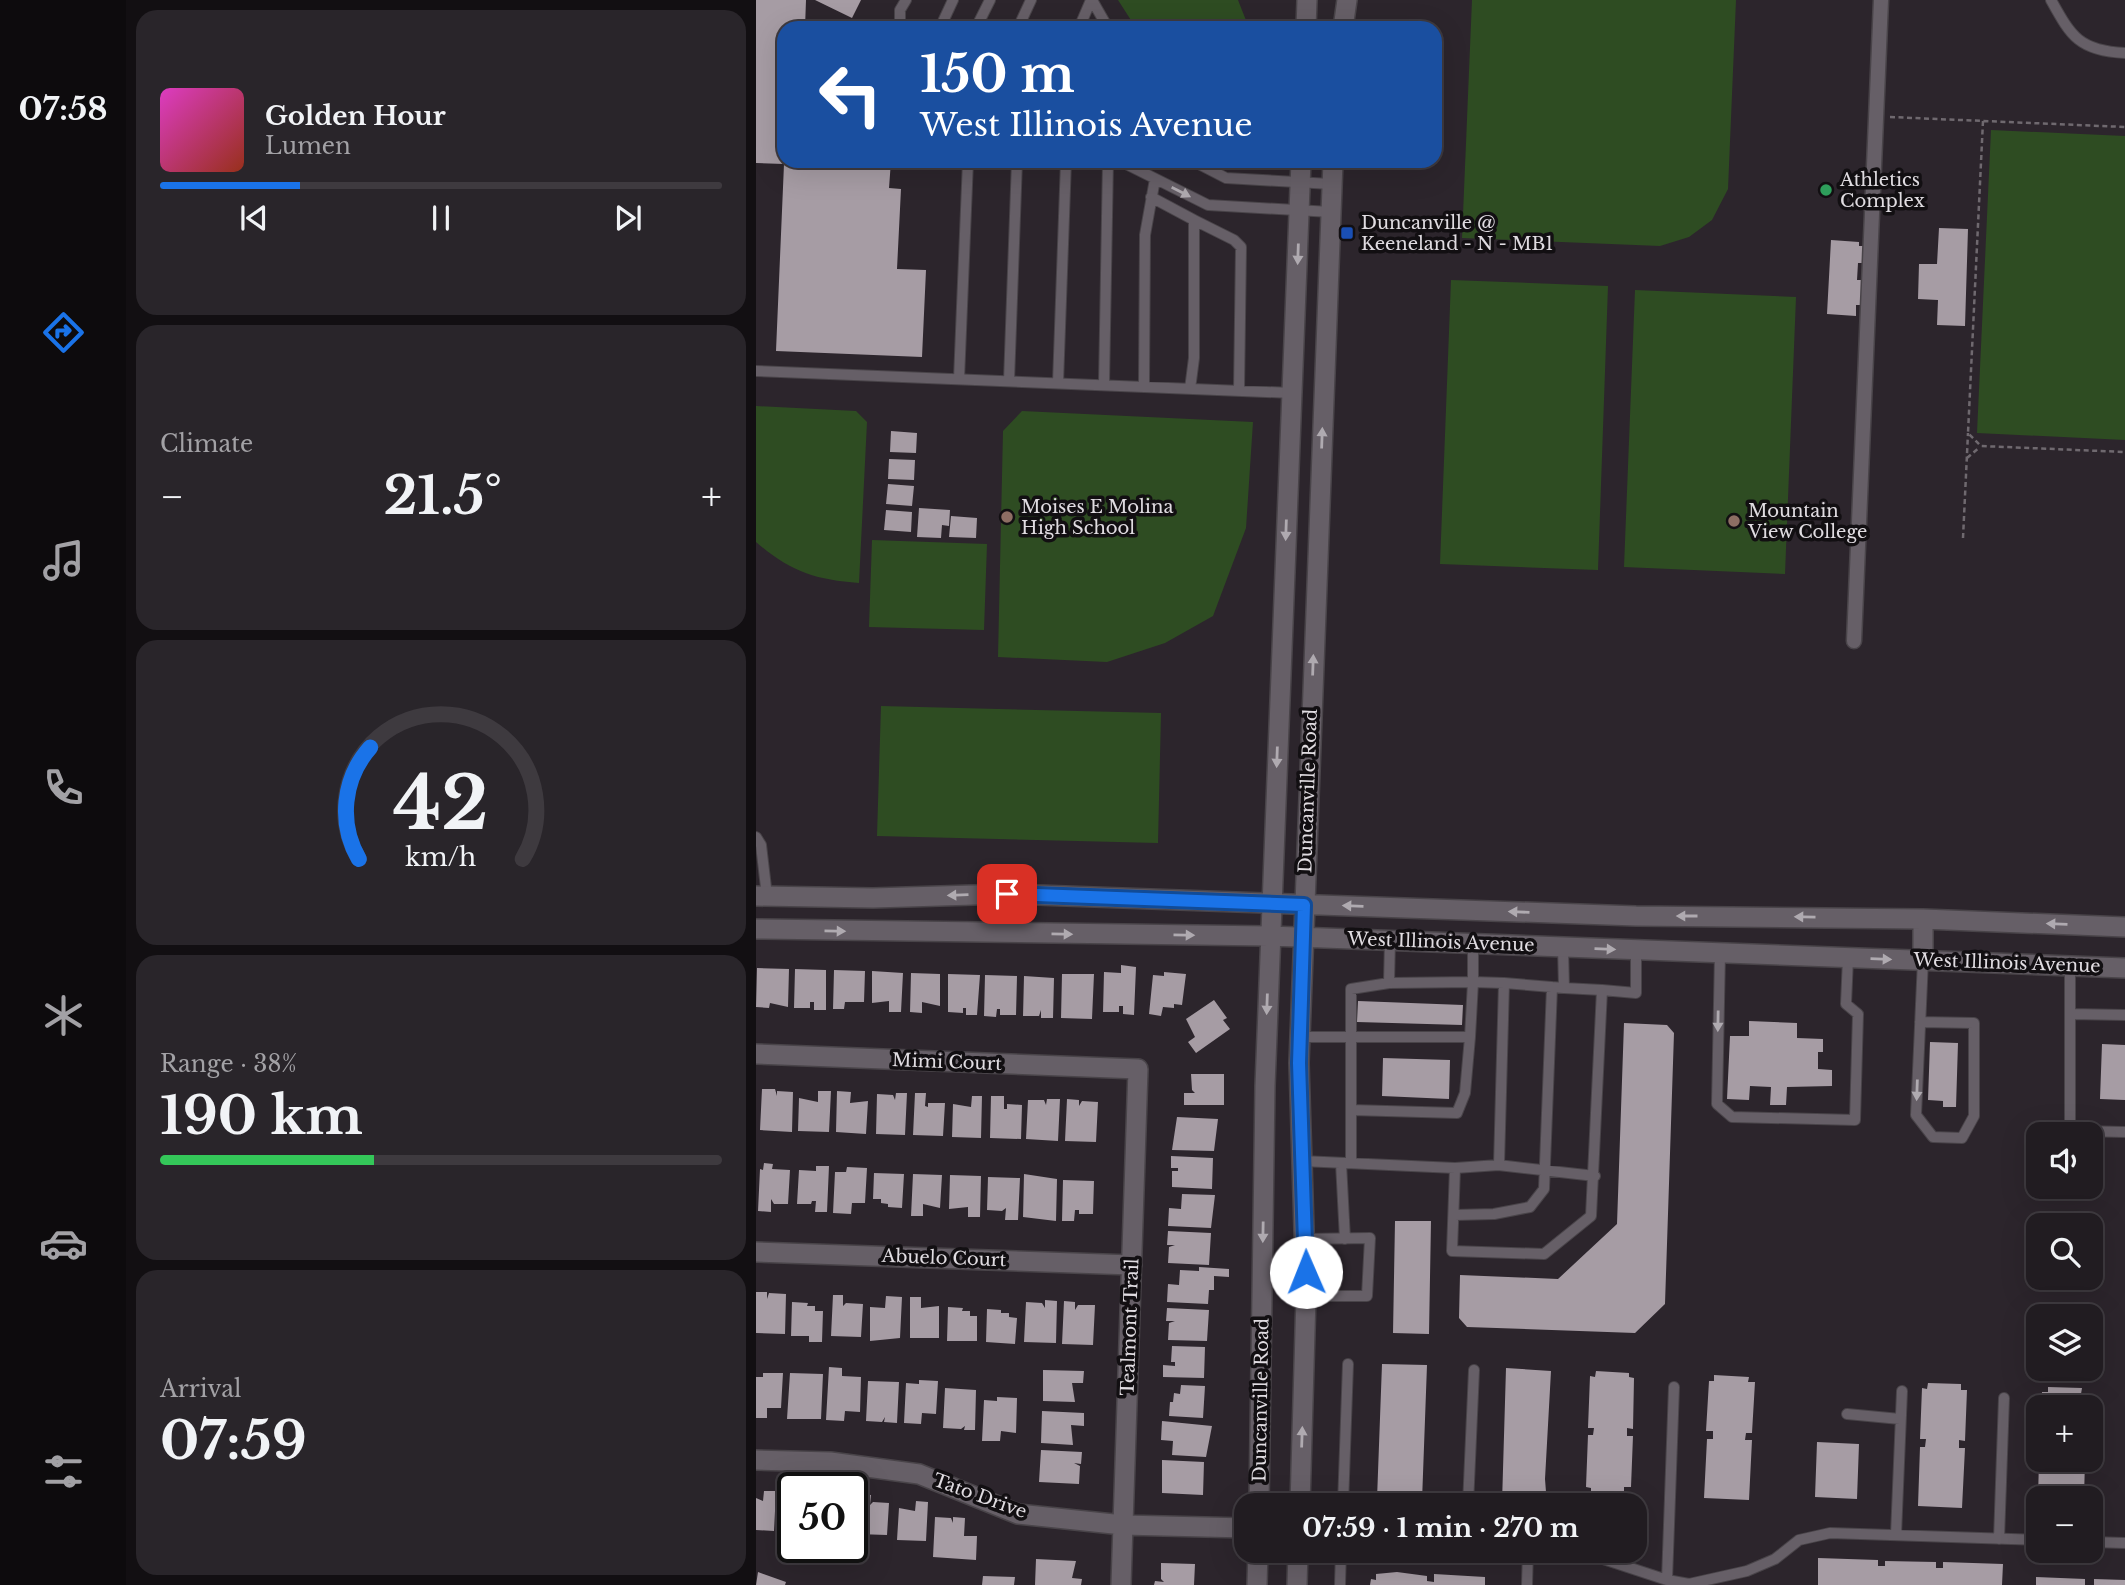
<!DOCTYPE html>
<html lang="en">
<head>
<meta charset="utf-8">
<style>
	:root { --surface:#211c21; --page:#29252a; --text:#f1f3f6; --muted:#a2a1a5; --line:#3e3a3f; --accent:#1a73e8 }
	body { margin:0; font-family:"Libre Baskerville",serif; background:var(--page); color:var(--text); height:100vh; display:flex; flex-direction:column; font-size:26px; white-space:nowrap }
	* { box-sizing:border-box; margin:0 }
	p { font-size:23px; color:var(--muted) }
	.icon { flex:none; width:38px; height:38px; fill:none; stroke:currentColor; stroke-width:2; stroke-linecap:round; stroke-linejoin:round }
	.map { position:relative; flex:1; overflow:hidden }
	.details { display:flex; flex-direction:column; gap:10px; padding:10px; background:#120f12; width:630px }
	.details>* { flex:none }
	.guide { position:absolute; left:21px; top:21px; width:665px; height:147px; border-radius:21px; box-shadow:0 7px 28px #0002,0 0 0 2px var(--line); background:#1a4fa0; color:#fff; overflow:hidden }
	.fabs { position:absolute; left:1270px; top:1122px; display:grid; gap:14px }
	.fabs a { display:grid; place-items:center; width:77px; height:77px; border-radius:14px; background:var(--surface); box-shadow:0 7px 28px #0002,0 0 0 2px var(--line); font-size:35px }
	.speed { position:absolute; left:21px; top:1472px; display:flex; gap:14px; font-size:35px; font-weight:700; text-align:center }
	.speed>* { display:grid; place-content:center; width:91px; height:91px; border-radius:50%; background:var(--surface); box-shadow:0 7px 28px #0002,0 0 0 2px var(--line); line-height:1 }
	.speed .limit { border:4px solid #111; border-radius:10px; background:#fff; color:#111 }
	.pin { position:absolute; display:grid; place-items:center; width:60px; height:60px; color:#fff; margin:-30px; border-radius:14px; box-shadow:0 4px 10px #0006 }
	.me { position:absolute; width:77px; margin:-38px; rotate:359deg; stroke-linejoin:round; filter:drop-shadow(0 0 5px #0008) }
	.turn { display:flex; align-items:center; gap:24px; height:147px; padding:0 28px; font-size:32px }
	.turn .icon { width:91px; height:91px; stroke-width:2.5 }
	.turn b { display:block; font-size:49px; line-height:60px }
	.big { font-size:52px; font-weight:700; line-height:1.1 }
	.details .tile { flex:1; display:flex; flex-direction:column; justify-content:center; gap:10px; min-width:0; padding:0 24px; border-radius:21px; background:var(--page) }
	.details .dial { align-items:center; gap:0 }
	.dial svg { height:182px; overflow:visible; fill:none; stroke:var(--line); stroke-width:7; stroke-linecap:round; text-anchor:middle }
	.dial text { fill:var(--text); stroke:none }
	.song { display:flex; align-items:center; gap:21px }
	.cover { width:84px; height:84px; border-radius:10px; background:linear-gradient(135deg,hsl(310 70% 55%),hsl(10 70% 35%)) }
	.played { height:7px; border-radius:4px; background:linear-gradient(90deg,var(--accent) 25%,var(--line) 25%) }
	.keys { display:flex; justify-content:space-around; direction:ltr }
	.heat { display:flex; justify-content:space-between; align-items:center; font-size:38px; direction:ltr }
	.charge { height:10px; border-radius:5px; background:linear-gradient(90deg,#34c759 38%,var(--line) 0) }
	.trip { position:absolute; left:478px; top:1493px; width:413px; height:70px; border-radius:21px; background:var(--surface); box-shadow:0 7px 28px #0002,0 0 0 2px var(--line); font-weight:700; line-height:70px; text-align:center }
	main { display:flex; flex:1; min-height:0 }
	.dock { display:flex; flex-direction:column; width:126px; justify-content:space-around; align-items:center; background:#0d0b0d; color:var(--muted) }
	.dock .icon { width:49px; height:49px }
	.dock .current { color:var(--accent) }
	.dock b { font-size:32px; color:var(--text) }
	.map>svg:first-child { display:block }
	.green { fill:#2e4c22 }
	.building { fill:#a69ca4 }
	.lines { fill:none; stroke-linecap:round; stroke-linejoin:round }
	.service-casing { stroke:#494449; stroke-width:12 }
	.pedestrian-casing { stroke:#494449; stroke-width:17 }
	.minor-casing { stroke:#494449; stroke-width:22 }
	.secondary-casing { stroke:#494449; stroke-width:22 }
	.path { stroke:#6f696f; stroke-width:2.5; stroke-dasharray:5 3.5; stroke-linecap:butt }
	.service { stroke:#665f67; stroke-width:10 }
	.pedestrian { stroke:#665f67; stroke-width:14 }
	.minor { stroke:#665f67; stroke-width:19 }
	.secondary { stroke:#665f67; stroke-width:19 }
	.oneway { fill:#afaab0 }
	.route-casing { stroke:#114b97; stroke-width:18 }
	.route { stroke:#1a73e8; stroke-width:12 }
	.leisure-dot { fill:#2e9e5b; stroke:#120f12; stroke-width:2.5 }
	.transit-dot { fill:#1a4fb4; stroke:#120f12; stroke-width:2.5 }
	.education-dot { fill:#8d6e63; stroke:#120f12; stroke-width:2.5 }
	.labels { text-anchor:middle; stroke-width:7; stroke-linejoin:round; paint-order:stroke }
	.poi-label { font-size:18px; fill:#e0dce1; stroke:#120f12; text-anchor:start }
	.street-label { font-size:18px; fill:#e0dce1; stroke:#120f12 }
</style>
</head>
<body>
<main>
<nav class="dock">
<b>07:58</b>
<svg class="icon current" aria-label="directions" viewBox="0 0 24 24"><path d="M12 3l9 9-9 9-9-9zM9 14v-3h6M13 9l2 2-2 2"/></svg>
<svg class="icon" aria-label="music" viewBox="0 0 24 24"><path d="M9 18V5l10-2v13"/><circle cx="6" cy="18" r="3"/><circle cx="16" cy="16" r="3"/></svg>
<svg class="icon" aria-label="phone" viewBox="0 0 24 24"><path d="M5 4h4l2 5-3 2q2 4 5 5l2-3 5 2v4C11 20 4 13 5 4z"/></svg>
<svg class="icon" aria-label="climate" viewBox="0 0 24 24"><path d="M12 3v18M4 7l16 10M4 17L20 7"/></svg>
<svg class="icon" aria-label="car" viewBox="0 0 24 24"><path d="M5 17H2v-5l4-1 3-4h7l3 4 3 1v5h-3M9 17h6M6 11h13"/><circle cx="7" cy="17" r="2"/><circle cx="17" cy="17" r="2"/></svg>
<svg class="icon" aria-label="filters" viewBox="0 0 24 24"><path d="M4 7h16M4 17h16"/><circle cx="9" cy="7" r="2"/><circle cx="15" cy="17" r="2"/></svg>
</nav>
<section class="details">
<div class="tile">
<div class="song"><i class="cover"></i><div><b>Golden Hour</b><p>Lumen</p></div></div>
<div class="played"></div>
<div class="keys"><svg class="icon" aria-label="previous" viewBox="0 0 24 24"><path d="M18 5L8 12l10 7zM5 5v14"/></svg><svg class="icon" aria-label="pause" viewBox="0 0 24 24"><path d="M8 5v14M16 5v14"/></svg><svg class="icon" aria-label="next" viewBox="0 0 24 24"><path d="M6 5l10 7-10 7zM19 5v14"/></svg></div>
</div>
<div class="tile"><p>Climate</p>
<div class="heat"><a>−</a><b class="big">21.5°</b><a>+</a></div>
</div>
<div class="tile dial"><svg viewBox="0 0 100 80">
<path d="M14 69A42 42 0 1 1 86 69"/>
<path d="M14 69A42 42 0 0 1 19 20" stroke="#1a73e8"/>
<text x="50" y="56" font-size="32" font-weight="700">42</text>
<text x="50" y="72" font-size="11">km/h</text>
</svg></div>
<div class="tile"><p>Range · 38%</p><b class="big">190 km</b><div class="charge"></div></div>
<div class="tile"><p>Arrival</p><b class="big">07:59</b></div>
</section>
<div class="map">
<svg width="1369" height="1585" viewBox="0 0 1369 1585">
	<rect width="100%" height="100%" fill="#2c252c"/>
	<path class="green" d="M362,0h120l11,28h-113z
		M716,0h264l-8,189 -16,31 -23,17 -29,9 -198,-8z
		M1235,130l134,6v304l-148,-7z
		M695,280l157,6 -10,284 -158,-6z
		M879,290l161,7 -11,277 -161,-7z
		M0,406l100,5 11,11 -8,161c-44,-3 -70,-12 -103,-41z
		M266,411l231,11 -7,106 -33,88 -48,27 -58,19 -109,-5 5,-226z
		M116,540l115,4 -3,86 -115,-3z
		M125,706l280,7 -3,130 -281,-7z"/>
	<path class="building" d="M0,0h50l-1,28h-21v133h107l-2,27 12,1 -4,80 29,1 -4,87 -146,-6 8,-187 -28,-1z
		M59,0h46l-9,18z
		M1183,228l29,1 -3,97 -28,-1 1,-25 -20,-1 1,-35h18z
		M1075,240l28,2v4h6l-1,17h-6l-1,17h8l-2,25h-7v11l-29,-2z
		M135,431l26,2 -1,20 -26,-1z
		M133,459l26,1 -1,20 -26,-1z
		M132,484l26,2 -2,20 -26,-2z
		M163,508l31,2 -1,16 -7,-1 -1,13 -24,-1z
		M130,510l26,2 -1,20 -27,-2z
		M195,516l26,2 -1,20 -27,-1z
		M365,965l15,2 -2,48 -11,-1v-8h-4v6h-16l1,-40 17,1z
		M1,968l32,1 -1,38 -18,-4 -1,5 -13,-1z
		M39,969l31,1v40h-12v-8h-4v6h-16z
		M78,970l31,1 -1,31h-19l-1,7h-11z
		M116,971l31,2 -2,39h-12v-11l-17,2z
		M408,972l22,2 -4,31 -8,-1v4l-11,-1 -2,9 -12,-2 4,-39 11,1z
		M155,973l29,1v32l-18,-4v11l-12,-1z
		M192,974l32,1 -3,40h-11v-7h-3v5l-15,-1z
		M306,974h32l-2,45 -31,-1z
		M229,975l32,1 -1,39h-16v-6h-3l-1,8 -12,-1z
		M268,976l30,2 -1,40h-12v-8l-2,6h-16z
		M458,1000l13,18 -4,2 7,9 -34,24 -8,-11 7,-5 -9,-18z
		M602,1001l105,4 -1,20 -105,-3z
		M993,1021l48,2v15l26,1v13h-5v17l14,1v16l-45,1 -1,18h-16l1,-18 -21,-1 -1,14 -22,-1 3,-63h19z
		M868,1023l43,2 7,8 -9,271 -30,29 -168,-6 -8,-9 1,-43 98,4 59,-55z
		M1174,1042l28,1 -2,64h-13v-6l-15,-1z
		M1346,1044l23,1v55l-25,-1z
		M627,1058l67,2 -1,39 -67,-3z
		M435,1074h33v31h-40v-12h11l-3,-3z
		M6,1089h13l2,7v-5l16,1 -1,40 -32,-2z
		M62,1091h13l-2,41 -31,-1 1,-33 19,4z
		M81,1091l14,1 -1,11 18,-2 -2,33 -30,-2z
		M140,1093h11l-2,42 -29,-1 1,-40 16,1 2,5z
		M159,1093h11l-1,13 3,1v-4h17l-2,33 -30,-1z
		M216,1096h10l-1,42 -29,-1 1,-33 18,3z
		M235,1096h13v13h3v-5l15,1 -1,34 -31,-1z
		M291,1099h13l-2,42 -32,-2 2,-39h16l2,5z
		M311,1099l12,1v6l3,-5 16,1 -2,40 -31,-1z
		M421,1117l41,2 -4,32 -42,-1z
		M415,1156l42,2 -1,31 -40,-2v-16h6v-3h-7z
		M8,1163l9,1 -1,5 18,1 -2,34h-14l-3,-5v13l-13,-1 2,-42 3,1z
		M60,1166h13l-2,46h-12l1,-11h-4l-1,3h-14l2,-34 17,1z
		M91,1167l20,1 -2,35h-13l-1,11 -18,-1 2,-41h11z
		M118,1173l30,1 -2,34 -14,-1v-3l-7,-1v-4h-8z
		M157,1174l29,1 -2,33 -17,-4v12h-12z
		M268,1174l33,5 -1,42 -33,-4z
		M194,1175l31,1 -1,41h-12v-10l-19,2z
		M232,1177l32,1 -2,42h-13l1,-12 -4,3 -15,-1z
		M307,1180l31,1 -1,33h-14v-4h-4l-1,11h-12z
		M426,1194l33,1 -4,33 -43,-2 1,-18 12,1z
		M639,1221h36l-2,113 -36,-1z
		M412,1231l43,2 -2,32 -41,-2 1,-16 6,-2h-8z
		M443,1267l30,2v8l-15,-1v14h-5l-1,14 -41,-2 1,-18 11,1 1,-15 19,1z
		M0,1292h11v7l2,-6 17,1 -1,40 -29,-1z
		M77,1295h10v11l3,-3 17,1 -2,33 -30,-1z
		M130,1296l16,1 -2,41 -30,3v-34l15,1z
		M154,1297h11v11l18,-2v32h-29z
		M289,1300l12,1 -1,42 -32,-1 2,-40 16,1 3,5z
		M308,1301l11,1v8l3,-5h17l-2,40 -31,-1z
		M36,1302l16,1 -1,3h8v5h8l-1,31h-13v-6h-18z
		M192,1307l15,1 -1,3h8v5h7v25h-30z
		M411,1308l42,2 -2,31 -39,-1 1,-17 6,-2h-9z
		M231,1309l14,1v3h8v4l8,1 -2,26 -29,-2z
		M416,1346l33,1 -1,31 -41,-1v-12l12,1v-4h-4z
		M626,1364l45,1 -5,136 -45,-2z
		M73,1367l13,1v8l19,1 -1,35 -15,-1 -1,10 -18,-1z
		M750,1368l45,3 -6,108 2,26 -45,-2z
		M287,1370l41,1 -1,12h-11l3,19 -32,-1z
		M840,1371l33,2v4l5,1 -1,51 -6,-1v8h6l-2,51h-7v5l-33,-1v-3l-5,-1 2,-52h5l1,-7h-6l2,-52 5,1z
		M7,1373h20l-2,35h-14v10h-11v-41h7z
		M34,1373l33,1 -2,45h-34z
		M958,1375l35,2 -1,5h7l-3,51h-6l-1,7h7l-3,60 -45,-2 3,-59h6v-8h-7l3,-50h5z
		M163,1380l19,1 -2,33 -14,-1 -1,11 -17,-1 2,-40 13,1z
		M112,1381l31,1 -2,41 -13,-1 1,-5 -3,5 -16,-1z
		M1172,1383l33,1v6h6l-2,51 -6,-1v8h6l-3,60 -44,-2 2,-59h5l1,-8h-6l2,-51 5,1z
		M425,1385l24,1 -2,32 -34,-2 1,-14h3l1,-9 6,1z
		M1292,1387l34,1 -1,6h6l-1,13h-45l1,-15h6z
		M189,1388l31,2 -1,40h-11l1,-4 -4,3 -18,-1z
		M241,1397l20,1 -1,35 -15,-2 -1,10h-18l2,-41 13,1z
		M286,1411l42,2v13l-13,-1 2,20 -32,-2z
		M406,1421l50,5 -6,31 -34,-2 1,-14 -12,-1z
		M1061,1442l42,2 -2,55 -42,-2z
		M285,1450l41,2 -1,12 -7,-1 6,3 -1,18 -40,-2z
		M406,1460l42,2 -1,33 -41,-2z
		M1283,1460h46l-1,38h-46z
		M8,1491h12l-2,40 -18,-1v-32l7,3z
		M27,1491l10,2v39l-11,-1z
		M103,1494l12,1 -1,10 3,-3 16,1 -2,32 -30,-1z
		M160,1501l12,1 -2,39 -29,-1 2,-32 16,3z
		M179,1517l16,1 2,5v-6l12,1 -1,18h13l-1,24 -43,-3z
		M1062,1558l60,2v6h7v-5l51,1v6h7v-6l60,2 -1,21h-184z
		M280,1559l40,2 -4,17 10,1 -1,6h-46z
		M405,1563l34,1 -1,21h-40l1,-4 9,1 -3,-3z
		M2,1572l28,10 -1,3h-29z
		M641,1572l30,4v5l7,1v-8l51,3v8h-115l1,-6 5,1v-6z
		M227,1576l32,1 -1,8h-32z
		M1280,1577l49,2v6h-49z
		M1338,1579l31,1v5h-31z"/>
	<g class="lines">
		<defs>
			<path id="service" d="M336,0l16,28
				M1295,0c20,36 28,51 74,53
				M144,28v-18l6,-10
				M184,28l13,-28
				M220,28l14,-28
				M262,28l13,-28
				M323,28l12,-28
				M364,161l88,44 123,7
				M437,161l33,17 105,6
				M395,197l43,23v138l-4,31
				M438,220l40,20 7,7 -2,144
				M0,371l536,22
				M203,379l9,-218
				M253,381l8,-220
				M302,383l8,-222
				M348,385l4,-224
				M388,387l1,-152 10,-56
				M0,837l5,8 6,51
				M807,947l1,41 -60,-5 -5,182 -44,3 -3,83 92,3 47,-38 11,-226 34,3v-43
				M964,953l-3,151 15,13 123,3 3,-106 -12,-10 2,-46
				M1314,966v161l9,4 46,1
				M633,983l84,-1v-38
				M808,988l38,2
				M1314,1014l55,1
				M1164,1022l54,1v93l-12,22 -29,-1 -17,-22 7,-155
				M544,1037h170l3,-55 31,1
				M595,1110l106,3 8,-20 5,-56
				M546,1161l153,7
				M585,1163l4,76
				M595,1163v-174l38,-6 1,-43
				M742,1165l97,11
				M698,1215l40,-1 36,-7 14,-18 8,-202
				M549,1239l65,-1 -3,58h-61
				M1091,1414l53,5
				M587,1505l5,-141
				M712,1505l6,-135
				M1140,1535l6,-144
				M1243,1539l5,-141
				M1335,1542l34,1
				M812,1550l23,5 76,25 22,4 58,-13 28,-12 24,-19 31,-7 209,7
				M911,1580l7,-193
				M584,1585l1,-35
				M771,1585l1,-35"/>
			<path id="pedestrian" d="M1098,641l27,-641"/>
			<path id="minor" d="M0,1054l382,15 -17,516
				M0,1252l376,13
				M0,1460l74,2 89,12 99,40 105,11 123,3"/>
			<path id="secondary" d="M550,28l1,-28
				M587,28l4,-28
				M0,896l117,2 134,-4 629,22 287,3 202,8
				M0,929l513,7 856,32
				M1167,960v-41
				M503,1505l6,-419 36,-925
				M544,1505l6,-209 -7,-233 34,-902
				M501,1585l1,-35
				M541,1585l1,-35"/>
		</defs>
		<use href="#service" class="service-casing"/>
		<use href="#pedestrian" class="pedestrian-casing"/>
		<use href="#minor" class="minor-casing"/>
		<use href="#secondary" class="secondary-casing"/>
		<path class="path" d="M1134,117l235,10
			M1227,121l-15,312 13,13 144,6
			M1211,458l13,-11
			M1207,538l5,-105"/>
		<use href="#service" class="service"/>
		<use href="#pedestrian" class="pedestrian"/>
		<use href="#minor" class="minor"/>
		<use href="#secondary" class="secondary"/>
	</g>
	<defs><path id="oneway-solid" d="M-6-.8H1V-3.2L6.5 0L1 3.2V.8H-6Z" transform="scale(1.75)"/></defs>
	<g class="oneway">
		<use href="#oneway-solid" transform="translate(425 192) rotate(27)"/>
		<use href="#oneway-solid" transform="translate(542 254) rotate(92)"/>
		<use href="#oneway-solid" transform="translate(566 438) rotate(-88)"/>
		<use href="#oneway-solid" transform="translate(530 530) rotate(92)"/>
		<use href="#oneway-solid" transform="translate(557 665) rotate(-88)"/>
		<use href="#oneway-solid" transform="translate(521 757) rotate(92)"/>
		<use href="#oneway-solid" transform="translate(202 895) rotate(178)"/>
		<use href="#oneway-solid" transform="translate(597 906) rotate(-178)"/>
		<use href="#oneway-solid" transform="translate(763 912) rotate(-178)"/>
		<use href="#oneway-solid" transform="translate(931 916) rotate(180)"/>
		<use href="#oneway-solid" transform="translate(1049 917) rotate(-179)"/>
		<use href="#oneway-solid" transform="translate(1301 924) rotate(-178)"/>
		<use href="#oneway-solid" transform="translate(79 931) rotate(1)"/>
		<use href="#oneway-solid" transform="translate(306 934) rotate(1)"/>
		<use href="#oneway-solid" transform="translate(428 935) rotate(1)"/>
		<use href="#oneway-solid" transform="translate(849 949) rotate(2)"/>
		<use href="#oneway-solid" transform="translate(1125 959) rotate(2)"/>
		<use href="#oneway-solid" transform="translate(511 1004) rotate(92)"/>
		<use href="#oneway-solid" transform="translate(962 1021) rotate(91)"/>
		<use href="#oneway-solid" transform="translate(1161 1090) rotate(92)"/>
		<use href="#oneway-solid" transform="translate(507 1232) rotate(91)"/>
		<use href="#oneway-solid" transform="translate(546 1437) rotate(-88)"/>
	</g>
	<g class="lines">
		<defs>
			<path id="route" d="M251,894l297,11 -5,158 7,209"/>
		</defs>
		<use href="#route" class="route-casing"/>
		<use href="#route" class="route"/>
	</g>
	<circle class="leisure-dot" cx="1070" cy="190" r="7"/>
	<rect class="transit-dot" x="584" y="226" width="14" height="14" rx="3.5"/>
	<g class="education-dot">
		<circle cx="251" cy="517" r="7"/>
		<circle cx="978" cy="521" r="7"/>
	</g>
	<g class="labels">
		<g class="poi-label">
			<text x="1084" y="186">Athletics<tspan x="1084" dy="21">Complex</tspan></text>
			<text x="605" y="229">Duncanville @<tspan x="605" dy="21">Keeneland - N - MB1</tspan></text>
			<text x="265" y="513">Moises E Molina<tspan x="265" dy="21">High School</tspan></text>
			<text x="992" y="517">Mountain<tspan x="992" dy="21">View College</tspan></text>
		</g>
		<g class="street-label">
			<text transform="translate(552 791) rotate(-88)" y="6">Duncanville Road</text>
			<text transform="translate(685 942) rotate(2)" y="6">West Illinois Avenue</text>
			<text transform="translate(1251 963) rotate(2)" y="6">West Illinois Avenue</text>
			<text transform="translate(191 1062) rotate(2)" y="6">Mimi Court</text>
			<text transform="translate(188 1258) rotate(2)" y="6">Abuelo Court</text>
			<text transform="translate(374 1327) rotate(-88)" y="6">Tealmont Trail</text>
			<text transform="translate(505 1400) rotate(-89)" y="6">Duncanville Road</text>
			<text transform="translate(224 1496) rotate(20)" y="6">Tato Drive</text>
		</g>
	</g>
</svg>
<div class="fabs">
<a><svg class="icon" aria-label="sound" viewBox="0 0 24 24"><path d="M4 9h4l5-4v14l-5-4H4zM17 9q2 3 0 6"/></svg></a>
<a><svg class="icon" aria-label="search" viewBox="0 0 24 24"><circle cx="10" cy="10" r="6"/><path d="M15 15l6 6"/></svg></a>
<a><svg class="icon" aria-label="layers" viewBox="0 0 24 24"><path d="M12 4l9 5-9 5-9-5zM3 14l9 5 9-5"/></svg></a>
<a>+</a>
<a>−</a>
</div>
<div class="speed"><div class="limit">50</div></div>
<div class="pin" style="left:251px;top:894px;background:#d93025"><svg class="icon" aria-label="arrive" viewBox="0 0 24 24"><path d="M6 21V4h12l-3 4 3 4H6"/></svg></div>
<svg class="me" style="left:550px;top:1272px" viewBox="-20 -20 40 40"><circle r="19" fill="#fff"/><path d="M0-13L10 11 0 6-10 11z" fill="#1a73e8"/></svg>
<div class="trip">07:59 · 1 min · 270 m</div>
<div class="guide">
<div class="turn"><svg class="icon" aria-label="left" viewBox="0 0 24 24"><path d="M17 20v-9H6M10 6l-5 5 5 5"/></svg><div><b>150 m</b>West Illinois Avenue</div></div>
</div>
</div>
</main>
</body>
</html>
